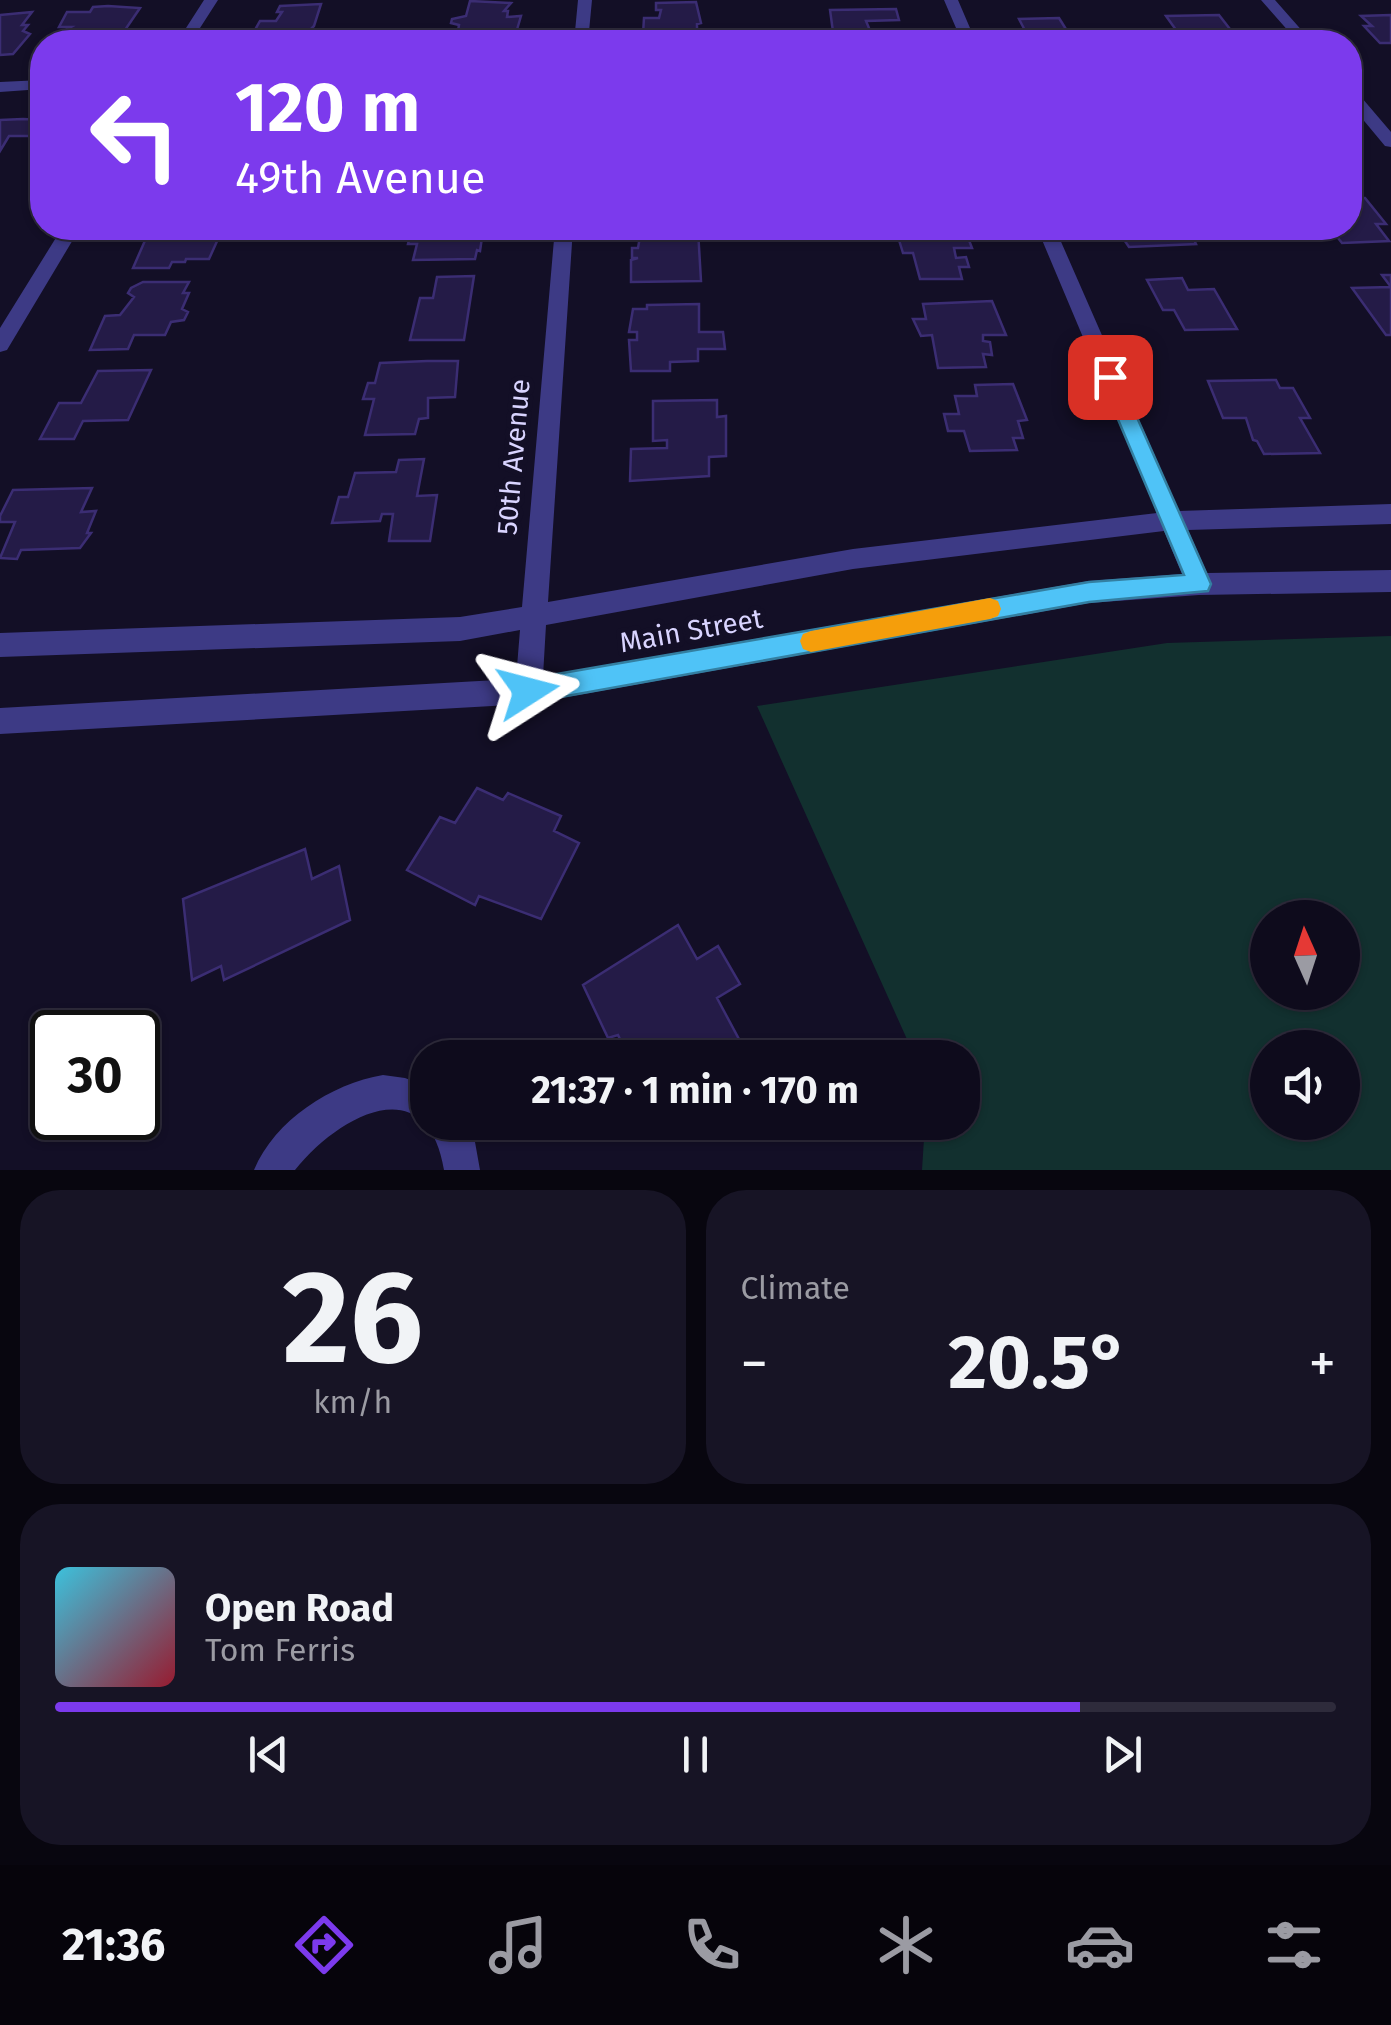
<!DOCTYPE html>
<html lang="en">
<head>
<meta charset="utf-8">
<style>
	:root { --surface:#0e0b1c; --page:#171425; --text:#f1f3f6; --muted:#9b9ba3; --line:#2e2b3b; --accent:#7c3aed }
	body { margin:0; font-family:"Fira Sans",sans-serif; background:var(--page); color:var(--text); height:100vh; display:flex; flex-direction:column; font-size:38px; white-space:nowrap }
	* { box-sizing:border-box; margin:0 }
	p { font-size:32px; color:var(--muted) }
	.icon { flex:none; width:55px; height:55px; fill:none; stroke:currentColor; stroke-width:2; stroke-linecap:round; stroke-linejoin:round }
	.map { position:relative; height:1170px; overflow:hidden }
	.drawer { display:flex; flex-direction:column; gap:20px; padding:20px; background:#08060f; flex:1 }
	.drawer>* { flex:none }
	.banner { position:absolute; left:30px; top:30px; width:1332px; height:210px; border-radius:40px; box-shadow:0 2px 8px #0004,0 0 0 2px var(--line); background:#7c3aed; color:#fff; overflow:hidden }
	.needle { width:65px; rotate:357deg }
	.buttons { position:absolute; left:1250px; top:900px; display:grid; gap:20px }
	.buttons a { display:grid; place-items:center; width:110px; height:110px; border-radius:50%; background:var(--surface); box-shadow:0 2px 8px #0004,0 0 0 2px var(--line); font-size:50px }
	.speed { position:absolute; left:30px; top:1010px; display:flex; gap:20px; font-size:50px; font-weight:700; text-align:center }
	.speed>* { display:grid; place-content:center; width:130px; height:130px; border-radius:50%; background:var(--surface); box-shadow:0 2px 8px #0004,0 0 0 2px var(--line); line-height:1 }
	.speed .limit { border:5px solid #111; border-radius:15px; background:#fff; color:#111 }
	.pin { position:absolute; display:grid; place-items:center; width:85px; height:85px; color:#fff; margin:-42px; border-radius:20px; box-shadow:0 5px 15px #0006 }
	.me { position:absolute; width:110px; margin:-55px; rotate:81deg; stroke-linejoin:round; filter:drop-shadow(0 0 8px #0008) }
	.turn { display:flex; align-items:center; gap:35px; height:210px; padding:0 40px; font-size:45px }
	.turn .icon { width:130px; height:130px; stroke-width:2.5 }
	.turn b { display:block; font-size:70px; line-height:85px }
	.big { font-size:75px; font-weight:700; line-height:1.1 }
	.drawer .widget { flex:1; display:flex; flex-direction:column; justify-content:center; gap:15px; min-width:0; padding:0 35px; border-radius:40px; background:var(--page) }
	.drawer .dial { align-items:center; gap:0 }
	.dial b { font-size:130px; line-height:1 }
	.song { display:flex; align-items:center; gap:30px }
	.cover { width:120px; height:120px; border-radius:15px; background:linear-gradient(135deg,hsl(190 70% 55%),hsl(350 70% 35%)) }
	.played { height:10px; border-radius:5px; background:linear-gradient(90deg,var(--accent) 80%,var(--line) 80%) }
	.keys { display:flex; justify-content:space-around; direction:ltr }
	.heat { display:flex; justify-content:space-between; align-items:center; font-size:55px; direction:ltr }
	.drawer .tiles { flex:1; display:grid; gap:20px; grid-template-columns:1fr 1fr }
	.widget:last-child { grid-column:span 2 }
	.trip { position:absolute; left:410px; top:1040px; width:570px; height:100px; border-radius:40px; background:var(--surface); box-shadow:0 2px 8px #0004,0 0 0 2px var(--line); font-weight:700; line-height:100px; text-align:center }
	.dock { display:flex; height:160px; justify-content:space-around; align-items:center; background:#06040b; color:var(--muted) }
	.dock .icon { width:70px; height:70px }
	.dock .active { color:var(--accent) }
	.dock b { font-size:45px; color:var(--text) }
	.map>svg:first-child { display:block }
	.green { fill:#12302f; fill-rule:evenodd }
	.building { fill:#241b47; stroke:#3b2d73; stroke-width:2.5 }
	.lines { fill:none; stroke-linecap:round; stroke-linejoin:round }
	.minor { fill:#3d3a85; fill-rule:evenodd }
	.route { fill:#4fc3f7; stroke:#337fa1; stroke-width:2.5 }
	.slow { fill:#f59e0b }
	.labels { text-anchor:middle; stroke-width:10; stroke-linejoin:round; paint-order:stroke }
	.street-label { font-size:28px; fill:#d9d4ff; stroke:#130f26 }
</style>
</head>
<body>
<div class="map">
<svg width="1391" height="1170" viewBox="0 0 1391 1170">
	<rect width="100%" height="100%" fill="#130f26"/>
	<path class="green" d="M1391,636v534h-469l3,-47 37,-1v-64l-47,-1 -158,-351 410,-63zM1268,918h74v74h-74zM1268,1048h74v74h-74z"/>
	<path class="building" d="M470,1l41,2 -7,8h4l-1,6 14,-1 -5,17 -58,-2 1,-6 -8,-2 1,-4 14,-3z
		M696,2l5,21 -4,1v5l-54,5 1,-16h15l2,-8h-5v-7z
		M321,4l-7,22 -6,6 -57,5 9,-16h16l6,-9h-5l3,-6z
		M108,6l32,2 -15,22 -30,2 -19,10h-32l27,-15h-12l8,-15h23l3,-5z
		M896,9l3,11 -33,1 8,19 -40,-1 -4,-29z
		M32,12l-10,13h6l-5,6 7,3 -17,20 -13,1v-40z
		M1219,15l21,27 -56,-1 -18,-25z
		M1391,15v28h-11l-16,-17h8l-11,-10z
		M1059,18l15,24h-43l-12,-23z
		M23,119l19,1v16h-33l-9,15v-31z
		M1350,198h15l21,26h-10l13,17 -47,2 -12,-15h20z
		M170,228h53l-14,31h-23l-1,3h-13l-3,6h-36l14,-32h20z
		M421,228l62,3 -3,20 -3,-1 -2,9 -62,1 4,-16h-9l3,-12h9z
		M926,228l39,2 7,18h-18l2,10 10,-1 3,10h-10l3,12h-42l-7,-26h-10l-4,-13 30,-1z
		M1116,228h77l3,3h-6l6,13 -67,3z
		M698,230l3,51 -70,1v-22l7,-2h-6v-10h6l3,-17z
		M1382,275h9v60h-5l-34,-47 39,-1z
		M474,276l-10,64h-54l10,-42h13l4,-21z
		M1182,278l6,12 26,-1 23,40 -52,1 -11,-20h-11l-16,-30z
		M143,282h46l-6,11h6l-7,16 6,3 -4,8 -13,2 -6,13h-31l-6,14 -38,1 15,-34 15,-1 14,-18 -6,-4 3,-5z
		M992,301l14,34h-23v6l7,1 2,13 -9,-1 3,13 -48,1 -6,-33 -11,1 -8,-17h13l-3,-15z
		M699,304v28h24l2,17h-27v12l-28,1v9h-39l-2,-31h8v-8h-8l4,-23h14v-4z
		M427,361h31l-3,36 -27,1v20l-9,1 -4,15 -50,1 9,-36h-11l5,-16h7l5,-20z
		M151,370l-23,50 -45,1 -9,18h-34l19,-36h22l17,-32z
		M1276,380l4,8h13l17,30h-10l20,35 -56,1 -7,-13 -4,-1 -7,-22h-23l-15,-37z
		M1013,384l14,36 -9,1 5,17h-10l4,12 -47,1 -6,-20h-16l-4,-17h15l-4,-18h22l-2,-11z
		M717,400v17l9,-1v40l-17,1v19l-79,5 1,-32 36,-1v-8l-14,1v-40z
		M424,459l-7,37 20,-1 -7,46h-41l4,-27h-11l-2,7 -48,2 7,-26h9l7,-24 41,-1 3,-12z
		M92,488l-11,24 15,-1 -9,22h4l-11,15 -59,2 -4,9 -17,-1 15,-36h-15v-6l13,-26z
		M477,788l26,12 5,-7 53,23 -7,15 25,12 -38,76 -62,-23 -4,9 -68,-35 33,-53 15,6z
		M305,849l7,30 27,-13 11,54 -126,60 -3,-14 -29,14 -9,-81z
		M678,925l19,34 21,-13 22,38 -23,14 24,45 -20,15h-67l-3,-8 7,-5 -4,-5 -25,18 -11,-23 -10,3 -25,-53z"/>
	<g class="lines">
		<path class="minor" d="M204,0h14l-27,42h-14z
			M578,0h14l-4,42h-14z
			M944,0h14l18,42h-14z
			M1261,0h14l37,42h-14z
			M42,80v9l-42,3v-10z
			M1350,89l6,2 35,41v15l-6,-1 -35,-42z
			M62,228h18l-73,122 -7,2v-24z
			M555,228h18l-25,374 305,-53 304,-36 -120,-285h18l124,283 212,-7v20l-203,6 19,43 184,-3v22l-192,3 -110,8 -561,101 -528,30v-26l516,-29 4,-49 -60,11 -460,16v-24l460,-16 62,-10zM1164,531l18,43 -93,7 -546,95 3,-51 307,-56z
			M383,1075l22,3 23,9v35h36l11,20 5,28h-36c-17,-103 -105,-55 -149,0h-41c21,-50 77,-86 129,-95z"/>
	</g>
	<path class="route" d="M1110,370l9,7 92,207 -3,7 -119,11 -561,101 -9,-4 -4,-8 4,-8 9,-4 561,-97 95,-7 -84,-198z"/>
	<path class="slow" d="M990,598l8,3 3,8 -3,7 -8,3 -179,33 -8,-3 -3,-8 3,-7 8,-3z"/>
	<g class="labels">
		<g class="street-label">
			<text transform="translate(513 457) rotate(-85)" y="10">50th Avenue</text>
			<text transform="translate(691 630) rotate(-10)" y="10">Main Street</text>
		</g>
	</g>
</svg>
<div class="buttons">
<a><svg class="needle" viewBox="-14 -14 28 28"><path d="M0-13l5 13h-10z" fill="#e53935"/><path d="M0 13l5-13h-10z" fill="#9b9ba3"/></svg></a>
<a><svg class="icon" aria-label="sound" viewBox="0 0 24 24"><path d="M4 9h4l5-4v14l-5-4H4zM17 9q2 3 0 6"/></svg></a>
</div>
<div class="speed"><div class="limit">30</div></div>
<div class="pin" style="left:1110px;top:377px;background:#d93025"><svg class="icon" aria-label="arrive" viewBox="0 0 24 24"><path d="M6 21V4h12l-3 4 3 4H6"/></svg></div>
<svg class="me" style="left:528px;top:691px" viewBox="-20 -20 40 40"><path d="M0-17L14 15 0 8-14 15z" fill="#4fc3f7" stroke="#fff" stroke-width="4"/></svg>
<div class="trip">21:37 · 1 min · 170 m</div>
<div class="banner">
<div class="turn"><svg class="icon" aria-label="left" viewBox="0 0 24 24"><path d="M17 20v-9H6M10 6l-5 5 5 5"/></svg><div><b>120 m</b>49th Avenue</div></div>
</div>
</div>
<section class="drawer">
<div class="tiles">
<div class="widget dial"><b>26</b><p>km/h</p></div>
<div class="widget"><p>Climate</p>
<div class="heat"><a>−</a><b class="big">20.5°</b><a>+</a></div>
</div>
<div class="widget">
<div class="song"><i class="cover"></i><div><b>Open Road</b><p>Tom Ferris</p></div></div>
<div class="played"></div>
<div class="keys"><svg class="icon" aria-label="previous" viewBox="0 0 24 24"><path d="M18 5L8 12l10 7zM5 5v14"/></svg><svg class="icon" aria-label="pause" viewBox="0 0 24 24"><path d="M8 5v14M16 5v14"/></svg><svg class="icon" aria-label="next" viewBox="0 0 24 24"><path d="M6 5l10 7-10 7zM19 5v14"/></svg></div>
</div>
</div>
</section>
<nav class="dock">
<b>21:36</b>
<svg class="icon active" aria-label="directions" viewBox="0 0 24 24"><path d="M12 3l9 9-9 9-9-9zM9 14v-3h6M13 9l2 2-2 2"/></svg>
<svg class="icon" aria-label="music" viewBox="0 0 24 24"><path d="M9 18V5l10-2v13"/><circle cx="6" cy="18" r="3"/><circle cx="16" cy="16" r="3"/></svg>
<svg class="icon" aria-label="phone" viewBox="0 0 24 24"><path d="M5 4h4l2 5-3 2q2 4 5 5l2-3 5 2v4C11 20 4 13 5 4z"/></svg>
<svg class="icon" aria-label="climate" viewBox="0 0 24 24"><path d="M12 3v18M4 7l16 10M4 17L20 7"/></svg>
<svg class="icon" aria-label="car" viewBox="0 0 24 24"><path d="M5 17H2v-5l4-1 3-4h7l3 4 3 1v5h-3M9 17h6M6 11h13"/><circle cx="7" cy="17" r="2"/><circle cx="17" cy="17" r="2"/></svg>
<svg class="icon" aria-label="filters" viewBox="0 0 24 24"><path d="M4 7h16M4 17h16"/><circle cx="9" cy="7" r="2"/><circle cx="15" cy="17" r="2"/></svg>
</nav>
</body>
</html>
